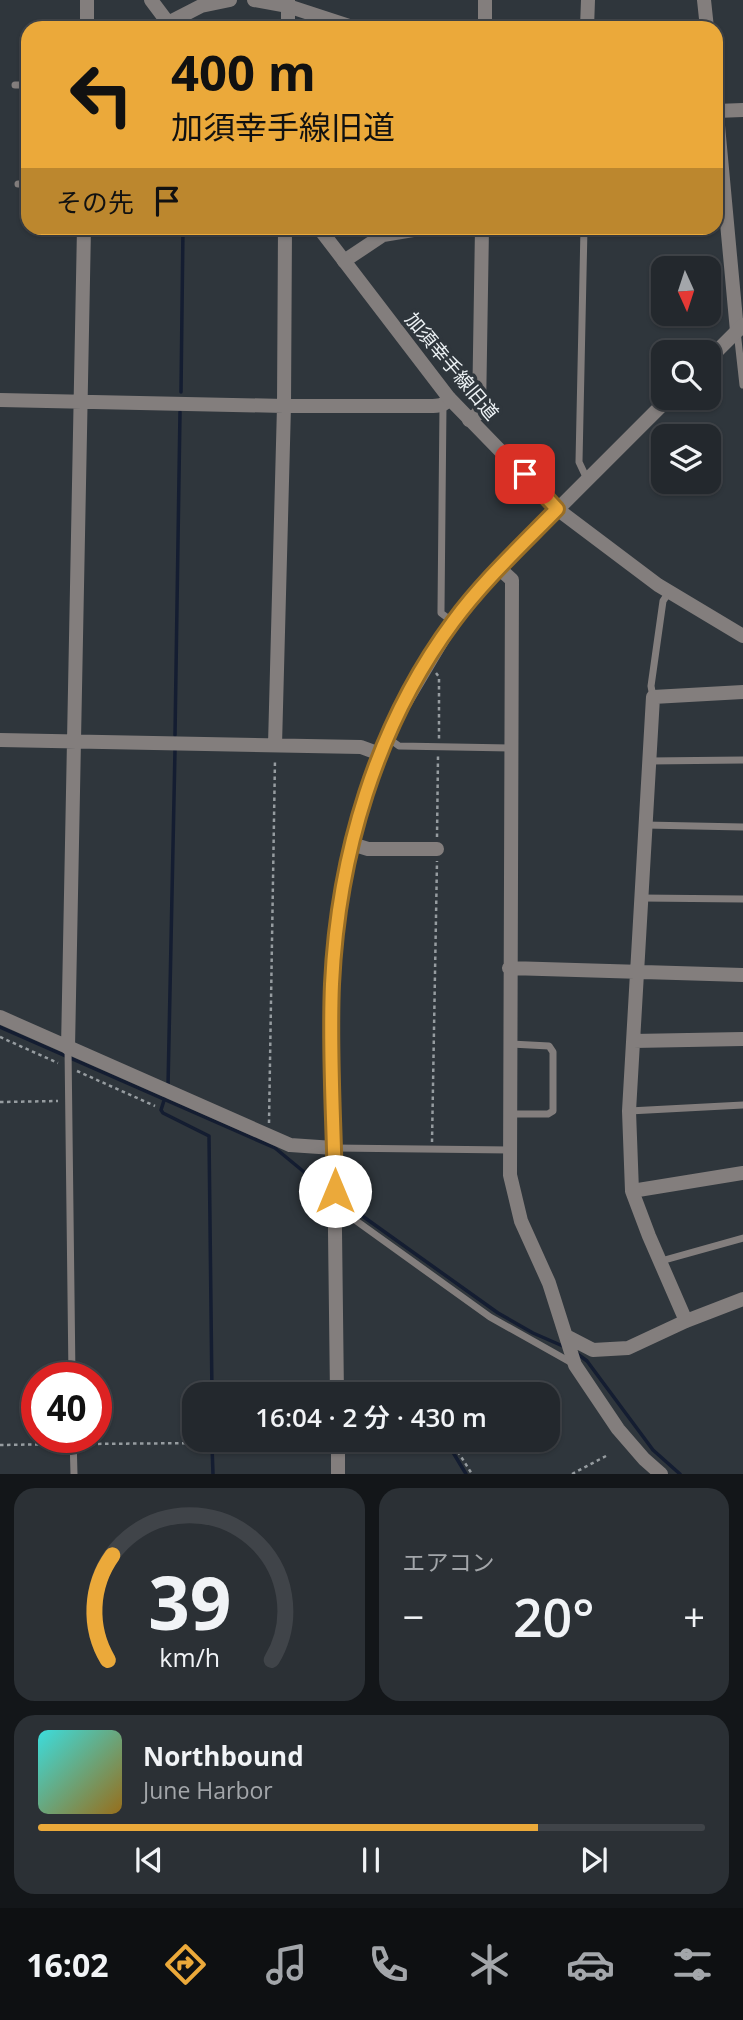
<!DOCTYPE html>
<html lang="ja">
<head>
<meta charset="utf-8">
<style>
	:root { --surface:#23282d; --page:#2b3035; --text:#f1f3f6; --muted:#a3a6aa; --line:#404449; --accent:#eba93a }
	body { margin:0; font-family:"Open Sans","Noto Sans JP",sans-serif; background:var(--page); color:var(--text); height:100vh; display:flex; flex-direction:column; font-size:26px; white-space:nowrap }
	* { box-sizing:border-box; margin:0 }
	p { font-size:23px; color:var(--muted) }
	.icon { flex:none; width:38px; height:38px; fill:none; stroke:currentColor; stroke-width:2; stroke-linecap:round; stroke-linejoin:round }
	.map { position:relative; height:1474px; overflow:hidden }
	.drawer { display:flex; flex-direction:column; gap:14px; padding:14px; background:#131619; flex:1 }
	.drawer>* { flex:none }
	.banner { position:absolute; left:21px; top:21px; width:702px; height:214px; border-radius:21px; box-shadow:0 2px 5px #0004,0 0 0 2px var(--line); background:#eba93a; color:#111; overflow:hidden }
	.needle { width:46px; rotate:177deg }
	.controls { position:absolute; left:651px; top:256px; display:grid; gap:14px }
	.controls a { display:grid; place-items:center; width:70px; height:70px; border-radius:14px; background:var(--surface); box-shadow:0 2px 5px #0004,0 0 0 2px var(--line); font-size:35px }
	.speed { position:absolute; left:21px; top:1362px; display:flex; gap:14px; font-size:35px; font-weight:700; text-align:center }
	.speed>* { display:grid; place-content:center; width:91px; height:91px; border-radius:50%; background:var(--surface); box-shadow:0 2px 5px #0004,0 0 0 2px var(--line); line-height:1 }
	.speed .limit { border:10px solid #d22; background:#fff; color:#111 }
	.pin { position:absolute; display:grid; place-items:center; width:60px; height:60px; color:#fff; margin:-30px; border-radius:14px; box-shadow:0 4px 10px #0006 }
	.me { position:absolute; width:77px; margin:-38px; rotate:0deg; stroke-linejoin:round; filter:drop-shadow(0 0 5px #0008) }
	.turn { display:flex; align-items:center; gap:24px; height:147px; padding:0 35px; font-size:32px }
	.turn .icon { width:91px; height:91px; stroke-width:2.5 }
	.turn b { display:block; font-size:49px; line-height:60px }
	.then { display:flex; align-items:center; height:66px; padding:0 35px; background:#0003; gap:14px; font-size:26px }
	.big { font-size:52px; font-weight:600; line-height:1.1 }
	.drawer .widget { flex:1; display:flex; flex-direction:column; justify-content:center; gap:10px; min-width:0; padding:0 24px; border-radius:21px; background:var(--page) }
	.drawer .dial { align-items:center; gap:0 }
	.dial svg { height:182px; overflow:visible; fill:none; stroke:var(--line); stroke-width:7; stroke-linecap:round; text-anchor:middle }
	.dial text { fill:var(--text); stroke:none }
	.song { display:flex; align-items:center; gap:21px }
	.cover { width:84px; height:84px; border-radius:10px; background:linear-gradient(135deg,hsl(180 70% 55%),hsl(40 70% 35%)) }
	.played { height:7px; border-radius:4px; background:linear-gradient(90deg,var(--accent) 75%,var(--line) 75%) }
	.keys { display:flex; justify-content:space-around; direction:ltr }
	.heat { display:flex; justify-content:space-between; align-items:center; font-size:38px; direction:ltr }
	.drawer .tiles { flex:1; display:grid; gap:14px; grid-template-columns:1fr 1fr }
	.widget:last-child { grid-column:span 2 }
	.trip { position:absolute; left:182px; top:1382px; width:378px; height:70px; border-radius:21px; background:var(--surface); box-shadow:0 2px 5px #0004,0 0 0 2px var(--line); font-weight:600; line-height:70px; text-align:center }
	.tabs { display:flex; height:112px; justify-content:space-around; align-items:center; background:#0e1012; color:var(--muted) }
	.tabs .icon { width:49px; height:49px }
	.tabs .on { color:var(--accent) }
	.tabs b { font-size:32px; color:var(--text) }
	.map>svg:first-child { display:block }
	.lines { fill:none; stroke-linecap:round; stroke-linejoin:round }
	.stream { stroke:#141d31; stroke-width:3.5 }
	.path { stroke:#969ca0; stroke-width:2.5; stroke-dasharray:3.5 3.5; stroke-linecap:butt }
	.service { stroke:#837e7d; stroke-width:7 }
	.minor { stroke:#837e7d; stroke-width:14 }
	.tertiary { stroke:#837e7d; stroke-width:14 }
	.route-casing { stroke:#996e26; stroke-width:18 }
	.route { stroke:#eba93a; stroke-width:12 }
	.labels { text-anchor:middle; stroke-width:7; stroke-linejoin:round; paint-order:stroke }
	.street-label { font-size:19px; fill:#edf2f5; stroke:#2f363c }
</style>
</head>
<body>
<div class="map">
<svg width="743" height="1474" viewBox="0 0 743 1474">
	<rect width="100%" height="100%" fill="#2f363c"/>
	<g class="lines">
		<path class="stream" d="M181,392l2,-164
			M175,735l5,-323
			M0,1027l275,121 40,33
			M168,1087l7,-337
			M166,1094l-5,16 2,3 46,23 3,259
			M354,1210l144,103 35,20 32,14
			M575,1352l12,9 66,89 27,24
			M212,1446l1,28
			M354,1447l97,2 15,25
			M212,1450l101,-3"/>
		<path class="path" d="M436,673l3,4v62
			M437,837l1,-81
			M0,1037l58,26
			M77,1071l78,35
			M0,1102l58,-1
			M269,1123l6,-364
			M432,1142l5,-281
			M350,1441l103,3 19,30
			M84,1444l242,-2
			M0,1445l63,-1
			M572,1474l34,-18"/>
		<path class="service" d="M15,85h13
			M18,184h10
			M584,228l-5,234 8,17
			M737,331l6,54
			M443,405l-2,205v3l12,9
			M653,697l-2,-11 12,-85 6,-9
			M388,738l11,8 112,2
			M649,761l94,-1
			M645,825l98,2
			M641,898l102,1
			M511,1044l38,2 4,6v59l-5,3h-37
			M68,1048l4,329
			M629,1111l114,-6
			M334,1148l176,2
			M335,1212l20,8 135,97 82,46
			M661,1261l82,-23
			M73,1437l1,37"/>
		<path class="minor" d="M704,0l3,28
			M87,28v-28
			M288,28v-28
			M485,28v-28
			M587,28l1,-28
			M716,104l21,227
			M344,261l39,-26 42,-7h57l-3,185 -10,7
			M0,400l284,6h145c9,0 16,0 20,-8
			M499,568l13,12 -2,595 11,46 28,62 26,82 43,64 26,30 17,15
			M0,740l361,7 19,7
			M275,745l9,-339 1,-178
			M352,844l16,5h69
			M509,968l234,7
			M0,1017l290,128 44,3
			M633,1041l110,-2
			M68,1048l16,-820
			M632,1191l111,-18
			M686,1321l-37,-85 -17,-45 -3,-80 24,-414 90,-5
			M566,1336l27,14 35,-2 58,-27 57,-22"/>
		<path class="tertiary" d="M151,0l21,28
			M254,0l34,6 67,22
			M168,23l33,-17 29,-6
			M716,111l27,-1
			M319,228l130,170 108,111 101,76 85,51
			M709,359l34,-34
			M337,1395l-5,-410 8,-87 23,-95 17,-49 22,-46 51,-86 46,-54 171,-171
			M338,1440v34"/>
	</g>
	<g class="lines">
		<defs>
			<path id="route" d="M335,1191c-1,-69 -6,-138 -3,-207 6,-128 44,-258 121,-362 30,-41 69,-77 104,-113l-32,-35"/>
		</defs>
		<use href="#route" class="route-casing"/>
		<use href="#route" class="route"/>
	</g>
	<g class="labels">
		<g class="street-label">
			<text transform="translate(452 366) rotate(50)" y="7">加須幸手線旧道</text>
		</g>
	</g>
</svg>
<div class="controls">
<a><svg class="needle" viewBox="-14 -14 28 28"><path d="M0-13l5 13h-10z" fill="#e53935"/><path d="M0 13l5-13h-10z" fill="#a3a6aa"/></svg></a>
<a><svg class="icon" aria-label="search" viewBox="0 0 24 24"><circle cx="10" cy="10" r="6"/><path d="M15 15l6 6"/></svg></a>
<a><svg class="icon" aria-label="layers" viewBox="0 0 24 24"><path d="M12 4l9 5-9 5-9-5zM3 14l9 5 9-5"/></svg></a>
</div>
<div class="speed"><div class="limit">40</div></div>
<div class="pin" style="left:525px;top:474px;background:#d93025"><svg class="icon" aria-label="arrive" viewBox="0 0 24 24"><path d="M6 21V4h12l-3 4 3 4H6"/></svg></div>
<svg class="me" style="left:335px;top:1191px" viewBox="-20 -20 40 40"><circle r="19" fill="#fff"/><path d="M0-13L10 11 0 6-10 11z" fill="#eba93a"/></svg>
<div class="trip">16:04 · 2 分 · 430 m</div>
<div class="banner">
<div class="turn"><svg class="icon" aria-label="left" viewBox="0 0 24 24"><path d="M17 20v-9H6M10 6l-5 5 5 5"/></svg><div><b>400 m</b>加須幸手線旧道</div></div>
<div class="then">その先<svg class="icon" aria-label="arrive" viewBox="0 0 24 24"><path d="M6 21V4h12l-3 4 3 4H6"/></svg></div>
</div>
</div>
<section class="drawer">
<div class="tiles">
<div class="widget dial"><svg viewBox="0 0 100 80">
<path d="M14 69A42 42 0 1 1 86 69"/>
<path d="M14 69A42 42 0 0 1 16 23" stroke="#eba93a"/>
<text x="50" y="56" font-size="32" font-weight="700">39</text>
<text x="50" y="72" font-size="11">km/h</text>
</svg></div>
<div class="widget"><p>エアコン</p>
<div class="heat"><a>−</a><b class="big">20°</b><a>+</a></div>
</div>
<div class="widget">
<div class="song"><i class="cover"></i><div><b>Northbound</b><p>June Harbor</p></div></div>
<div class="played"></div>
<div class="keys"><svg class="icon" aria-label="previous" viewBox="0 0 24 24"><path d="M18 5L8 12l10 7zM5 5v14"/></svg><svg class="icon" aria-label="pause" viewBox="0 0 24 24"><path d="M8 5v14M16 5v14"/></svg><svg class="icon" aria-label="next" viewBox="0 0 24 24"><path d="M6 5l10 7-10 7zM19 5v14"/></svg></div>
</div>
</div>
</section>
<nav class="tabs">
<b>16:02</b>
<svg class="icon on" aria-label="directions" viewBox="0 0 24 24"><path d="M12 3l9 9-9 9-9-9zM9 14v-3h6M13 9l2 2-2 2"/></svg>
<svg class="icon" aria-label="music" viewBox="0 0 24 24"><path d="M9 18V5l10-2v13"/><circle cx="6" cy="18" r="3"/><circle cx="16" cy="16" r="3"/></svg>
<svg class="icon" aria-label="phone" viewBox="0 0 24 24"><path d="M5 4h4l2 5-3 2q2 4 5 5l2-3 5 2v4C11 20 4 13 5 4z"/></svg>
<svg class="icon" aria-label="climate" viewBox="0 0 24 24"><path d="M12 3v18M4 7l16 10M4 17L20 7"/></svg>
<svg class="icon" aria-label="car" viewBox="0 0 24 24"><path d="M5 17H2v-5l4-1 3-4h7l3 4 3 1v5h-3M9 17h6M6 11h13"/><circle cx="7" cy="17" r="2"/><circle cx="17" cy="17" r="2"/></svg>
<svg class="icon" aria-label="filters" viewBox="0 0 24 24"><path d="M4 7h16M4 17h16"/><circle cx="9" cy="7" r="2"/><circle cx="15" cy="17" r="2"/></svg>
</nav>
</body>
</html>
